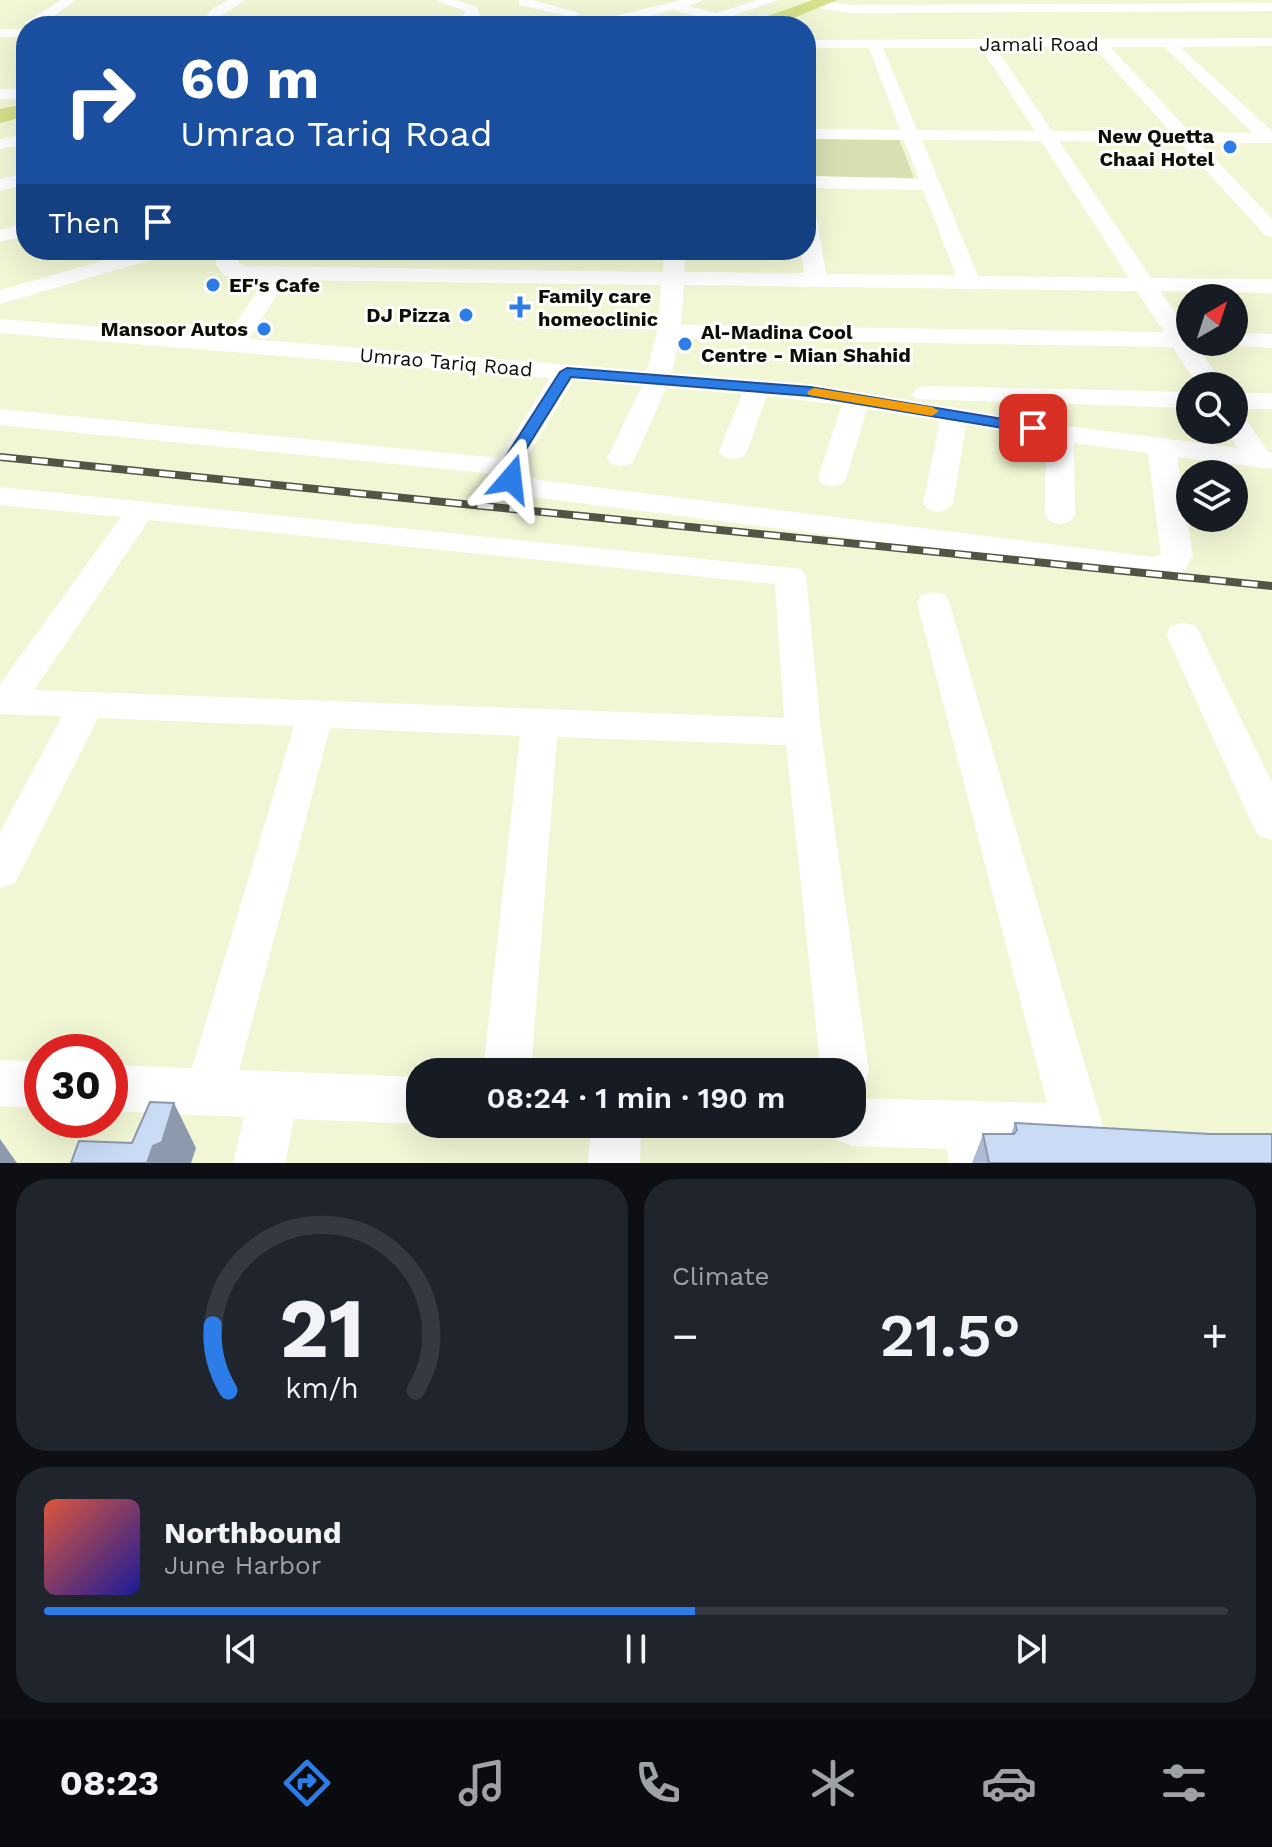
<!DOCTYPE html>
<html lang="en">
<head>
<meta charset="utf-8">
<style>
	:root { --surface:#171b24; --page:#20242c; --text:#f1f3f6; --muted:#9ea1a6; --line:#363941; --accent:#2c7de8 }
	body { margin:0; font-family:"Work Sans",sans-serif; background:var(--page); color:var(--text); height:100vh; display:flex; flex-direction:column; font-size:30px; white-space:nowrap }
	* { box-sizing:border-box; margin:0 }
	p { font-size:26px; color:var(--muted) }
	.icon { flex:none; width:44px; height:44px; fill:none; stroke:currentColor; stroke-width:2; stroke-linecap:round; stroke-linejoin:round }
	.map { position:relative; height:1163px; overflow:hidden }
	.details { display:flex; flex-direction:column; gap:16px; padding:16px; background:#0d0f14; flex:1 }
	.details>* { flex:none }
	.guide { position:absolute; left:16px; top:16px; width:800px; height:244px; border-radius:32px; box-shadow:0 8px 32px #0002; background:#1a4fa0; color:#fff; overflow:hidden }
	.needle { width:52px; rotate:39deg }
	.controls { position:absolute; left:1176px; top:284px; display:grid; gap:16px }
	.controls a { display:grid; place-items:center; width:72px; height:72px; border-radius:50%; background:var(--surface); box-shadow:0 8px 32px #0002; font-size:40px }
	.speed { position:absolute; left:24px; top:1034px; display:flex; gap:16px; font-size:40px; font-weight:700; text-align:center }
	.speed>* { display:grid; place-content:center; width:104px; height:104px; border-radius:50%; background:var(--surface); box-shadow:0 8px 32px #0002; line-height:1 }
	.speed .limit { border:12px solid #d22; background:#fff; color:#111 }
	.pin { position:absolute; display:grid; place-items:center; width:68px; height:68px; color:#fff; margin:-34px; border-radius:16px; box-shadow:0 4px 12px #0006 }
	.me { position:absolute; width:88px; margin:-44px; rotate:17deg; stroke-linejoin:round; filter:drop-shadow(0 0 6px #0008) }
	.turn { display:flex; align-items:center; gap:28px; height:168px; padding:0 32px; font-size:36px }
	.turn .icon { width:104px; height:104px; stroke-width:2.5 }
	.turn b { display:block; font-size:56px; line-height:68px }
	.then { display:flex; align-items:center; height:76px; padding:0 32px; background:#0003; gap:16px; font-size:30px }
	.big { font-size:60px; font-weight:600; line-height:1.1 }
	.details .tile { flex:1; display:flex; flex-direction:column; justify-content:center; gap:12px; min-width:0; padding:0 28px; border-radius:32px; background:var(--page) }
	.details .dial { align-items:center; gap:0 }
	.dial svg { height:208px; overflow:visible; fill:none; stroke:var(--line); stroke-width:7; stroke-linecap:round; text-anchor:middle }
	.dial text { fill:var(--text); stroke:none }
	.song { display:flex; align-items:center; gap:24px }
	.cover { width:96px; height:96px; border-radius:12px; background:linear-gradient(135deg,hsl(10 70% 55%),hsl(240 70% 35%)) }
	.played { height:8px; border-radius:4px; background:linear-gradient(90deg,var(--accent) 55%,var(--line) 55%) }
	.keys { display:flex; justify-content:space-around; direction:ltr }
	.heat { display:flex; justify-content:space-between; align-items:center; font-size:44px; direction:ltr }
	.details .tiles { flex:1; display:grid; gap:16px; grid-template-columns:1fr 1fr }
	.tile:last-child { grid-column:span 2 }
	.trip { position:absolute; left:406px; top:1058px; width:460px; height:80px; border-radius:32px; background:var(--surface); box-shadow:0 8px 32px #0002; font-weight:600; line-height:80px; text-align:center }
	.menu { display:flex; height:128px; justify-content:space-around; align-items:center; background:#090b0e; color:var(--muted) }
	.menu .icon { width:56px; height:56px }
	.menu .active { color:var(--accent) }
	.menu b { font-size:36px; color:var(--text) }
	.map>svg:first-child { display:block }
	.green { fill:#d8e0b1 }
	.lines { fill:none; stroke-linecap:round; stroke-linejoin:round }
	.minor { fill:#fff; fill-rule:evenodd }
	.major { fill:#d6df89; fill-rule:evenodd }
	.rail-casing { stroke:#525543; stroke-width:8 }
	.rail { stroke:#fff; stroke-width:5; stroke-dasharray:16; stroke-linecap:butt }
	.wall { fill:#adbcd3 }
	.shaded-wall { fill:#8d99ac }
	.building { fill:#c9dbf5; stroke:#8d99ac; stroke-width:2 }
	.route { fill:#2c7de8; stroke:#1d5197; stroke-width:2 }
	.slow { fill:#f59e0b }
	.poi-dot { fill:#2c7de8; stroke:#fff; stroke-width:3 }
	.labels { text-anchor:middle; stroke-width:6; stroke-linejoin:round; paint-order:stroke }
	.far-street-label { font-size:20px; fill:#0d0f04; stroke:#fff }
	.far-poi-label { font-size:20px; font-weight:bold; fill:#0d0f04; stroke:#fff; text-anchor:end }
</style>
</head>
<body>
<div class="map">
<svg width="1272" height="1163" viewBox="0 0 1272 1163">
	<rect width="100%" height="100%" fill="#f1f7d5"/>
	<path class="green" d="M806,138l93,1 15,39 -108,-2z"/>
	<g class="lines">
		<path class="minor" d="M61,0h15l-37,26h-13v11h-26v-8h25v-6z
			M229,0h16l-23,15 -9,11h-14l13,-17z
			M435,0h20l21,6 4,9 -6,11h-14l5,-15z
			M519,0h13l48,13 -7,4 -54,-12z
			M682,0h22l-15,6 27,7 43,-13h20l-48,16 30,10h-23l-65,-16 -66,16h-86l7,-4 66,-1z
			M818,0l31,5 423,-2v8l-423,2 -36,-6v-6z
			M1272,38v8l-92,1 92,84v12h-72l72,76v18l-7,-2 -85,-93 -121,-1 92,137 121,1v14l-112,-2 30,42v9h11l-4,4 27,40h-26l-25,-39 -494,-8 -7,34 138,11 250,41 178,23 -12,-18h8v-17l9,2 25,37 4,1v16l-95,-12 16,98 -10,18 -30,4 -620,-80 -32,-12 -6,-11 -495,-49v-16l499,49 51,-80 -550,-45v-14l226,18 39,-57 -40,-4 -9,-11 -1,-15h22l1,13 8,3 417,6 1,-22h22l-2,22 120,1 -3,-23h5v-40l10,6 10,58 130,1 -33,-85 -117,-2v-12l113,3 -15,-39 -98,-1v-10l94,1 -31,-82h-63v-8zM995,47h99l77,85 -119,-1zM1110,47h54l89,86 -63,-1zM883,48h98l54,83 -118,-1zM922,140l119,1 88,137 -151,-2zM286,280l375,5 -4,47 -10,39 -398,-32zM684,285l453,6 27,41 -483,-7zM574,380l68,6 -35,72 4,6 10,2 10,-2 4,-6 31,-70 76,6 -23,57 4,6 10,2 10,-2 4,-6 20,-55 75,9 -24,73 4,6 10,3 10,-3 4,-6 21,-69 73,12 -17,82 5,6 10,3 10,-3 5,-6 13,-78 80,14 -1,76 4,6 11,3 11,-3 4,-6 -1,-72 74,10 13,102 -8,2 -614,-77 -15,-6 -3,-7z
			M0,89h26v10h-26z
			M26,134v10l-26,5v-10z
			M26,173v12l-26,6v-12z
			M26,223v12l-26,7v-12z
			M141,250h34l-4,4 -171,50v-14z
			M1234,333l38,1v14l-46,-3 -3,-3h11z
			M925,386l265,6v16l-274,-9 -4,-5 4,-5z
			M1234,393h38v16h-38z
			M0,487l801,82 5,7 15,156 48,340 -7,16 -10,4v-20h-31l-35,-327 -229,-8 -26,335h-48l37,-336 -190,-8 -91,342 181,7 2,47 -128,-5 -9,44h-52l11,-46 -134,-6v-46l82,3 102,-342 -196,-8 -83,165 -15,5v-56l62,-116 -62,-2v-30l121,-167 -121,-12zM149,520l626,64 9,134 -750,-28z
			M933,592l12,3 4,7 155,528 -7,17 -18,8 -14,-6 -8,4 -59,-2 3,12h-52l-2,-14 -95,-3 -18,-7 -6,-15h24v-26l195,5 -130,-501 4,-7z
			M1183,623l12,3 5,8 72,149v57l-14,-5 -6,-11 -86,-190 5,-8z
			M0,1060l42,2v46l-42,-2z
			M591,1124h50l-1,39h-52z"/>
		<path class="major" d="M813,0h24l-63,26h-26l3,-4z
			M26,104v12l-26,7v-14z"/>
		<defs>
			<path id="rail" d="M0,457l1272,129"/>
		</defs>
		<use href="#rail" class="rail-casing"/>
		<use href="#rail" class="rail"/>
	</g>
	<path class="wall" d="M1015,1123l257,40h-300l11,-29h28z"/>
	<path class="shaded-wall" d="M174,1103l22,45 -5,15h-44l6,-17z
		M0,1139l17,24h-17z"/>
	<path class="building" d="M150,1102l24,1 -12,39 -9,4 -6,17h-76l8,-22 53,2z
		M1015,1123l195,11h62v29h-283l-6,-29h31l3,-4z"/>
	<path class="route" d="M567,368l243,19 223,37 8,4 -8,5 -223,-37 -239,-19 -56,90 4,12 -2,4h-12l-6,-16 61,-95z"/>
	<path class="slow" d="M814,388l118,19 7,4 -7,5 -123,-21 -2,-3z"/>
	<g class="poi-dot">
		<circle cx="1230" cy="147" r="8"/>
		<circle cx="213" cy="285" r="8"/>
		<path d="M516 295h8v8h8v8h-8v8h-8v-8h-8v-8h8z"/>
		<circle cx="466" cy="315" r="8"/>
		<circle cx="264" cy="329" r="8"/>
		<circle cx="685" cy="344" r="8"/>
	</g>
	<g class="labels">
		<g class="far-street-label">
			<text x="1039" y="51">Jamali Road</text>
			<text transform="translate(446 362) rotate(5)" y="7">Umrao Tariq Road</text>
		</g>
		<g class="far-poi-label">
			<text x="1214" y="143">New Quetta<tspan x="1214" dy="23">Chaai Hotel</tspan></text>
			<text x="229" y="292" text-anchor="start">EF's Cafe</text>
			<text x="538" y="303" text-anchor="start">Family care<tspan x="538" dy="23">homeoclinic</tspan></text>
			<text x="450" y="322">DJ Pizza</text>
			<text x="248" y="336">Mansoor Autos</text>
			<text x="701" y="339" text-anchor="start">Al-Madina Cool<tspan x="701" dy="23">Centre - Mian Shahid</tspan></text>
		</g>
	</g>
</svg>
<div class="controls">
<a><svg class="needle" viewBox="-14 -14 28 28"><path d="M0-13l5 13h-10z" fill="#e53935"/><path d="M0 13l5-13h-10z" fill="#9ea1a6"/></svg></a>
<a><svg class="icon" aria-label="search" viewBox="0 0 24 24"><circle cx="10" cy="10" r="6"/><path d="M15 15l6 6"/></svg></a>
<a><svg class="icon" aria-label="layers" viewBox="0 0 24 24"><path d="M12 4l9 5-9 5-9-5zM3 14l9 5 9-5"/></svg></a>
</div>
<div class="speed"><div class="limit">30</div></div>
<div class="pin" style="left:1033px;top:428px;background:#d93025"><svg class="icon" aria-label="arrive" viewBox="0 0 24 24"><path d="M6 21V4h12l-3 4 3 4H6"/></svg></div>
<svg class="me" style="left:511px;top:479px" viewBox="-20 -20 40 40"><path d="M0-17L14 15 0 8-14 15z" fill="#2c7de8" stroke="#fff" stroke-width="4"/></svg>
<div class="trip">08:24 · 1 min · 190 m</div>
<div class="guide">
<div class="turn"><svg class="icon" aria-label="right" viewBox="0 0 24 24"><path d="M7 20v-9h11M14 6l5 5-5 5"/></svg><div><b>60 m</b>Umrao Tariq Road</div></div>
<div class="then">Then<svg class="icon" aria-label="arrive" viewBox="0 0 24 24"><path d="M6 21V4h12l-3 4 3 4H6"/></svg></div>
</div>
</div>
<section class="details">
<div class="tiles">
<div class="tile dial"><svg viewBox="0 0 100 80">
<path d="M14 69A42 42 0 1 1 86 69"/>
<path d="M14 69A42 42 0 0 1 8 44" stroke="#2c7de8"/>
<text x="50" y="56" font-size="32" font-weight="700">21</text>
<text x="50" y="72" font-size="11">km/h</text>
</svg></div>
<div class="tile"><p>Climate</p>
<div class="heat"><a>−</a><b class="big">21.5°</b><a>+</a></div>
</div>
<div class="tile">
<div class="song"><i class="cover"></i><div><b>Northbound</b><p>June Harbor</p></div></div>
<div class="played"></div>
<div class="keys"><svg class="icon" aria-label="previous" viewBox="0 0 24 24"><path d="M18 5L8 12l10 7zM5 5v14"/></svg><svg class="icon" aria-label="pause" viewBox="0 0 24 24"><path d="M8 5v14M16 5v14"/></svg><svg class="icon" aria-label="next" viewBox="0 0 24 24"><path d="M6 5l10 7-10 7zM19 5v14"/></svg></div>
</div>
</div>
</section>
<nav class="menu">
<b>08:23</b>
<svg class="icon active" aria-label="directions" viewBox="0 0 24 24"><path d="M12 3l9 9-9 9-9-9zM9 14v-3h6M13 9l2 2-2 2"/></svg>
<svg class="icon" aria-label="music" viewBox="0 0 24 24"><path d="M9 18V5l10-2v13"/><circle cx="6" cy="18" r="3"/><circle cx="16" cy="16" r="3"/></svg>
<svg class="icon" aria-label="phone" viewBox="0 0 24 24"><path d="M5 4h4l2 5-3 2q2 4 5 5l2-3 5 2v4C11 20 4 13 5 4z"/></svg>
<svg class="icon" aria-label="climate" viewBox="0 0 24 24"><path d="M12 3v18M4 7l16 10M4 17L20 7"/></svg>
<svg class="icon" aria-label="car" viewBox="0 0 24 24"><path d="M5 17H2v-5l4-1 3-4h7l3 4 3 1v5h-3M9 17h6M6 11h13"/><circle cx="7" cy="17" r="2"/><circle cx="17" cy="17" r="2"/></svg>
<svg class="icon" aria-label="filters" viewBox="0 0 24 24"><path d="M4 7h16M4 17h16"/><circle cx="9" cy="7" r="2"/><circle cx="15" cy="17" r="2"/></svg>
</nav>
</body>
</html>
